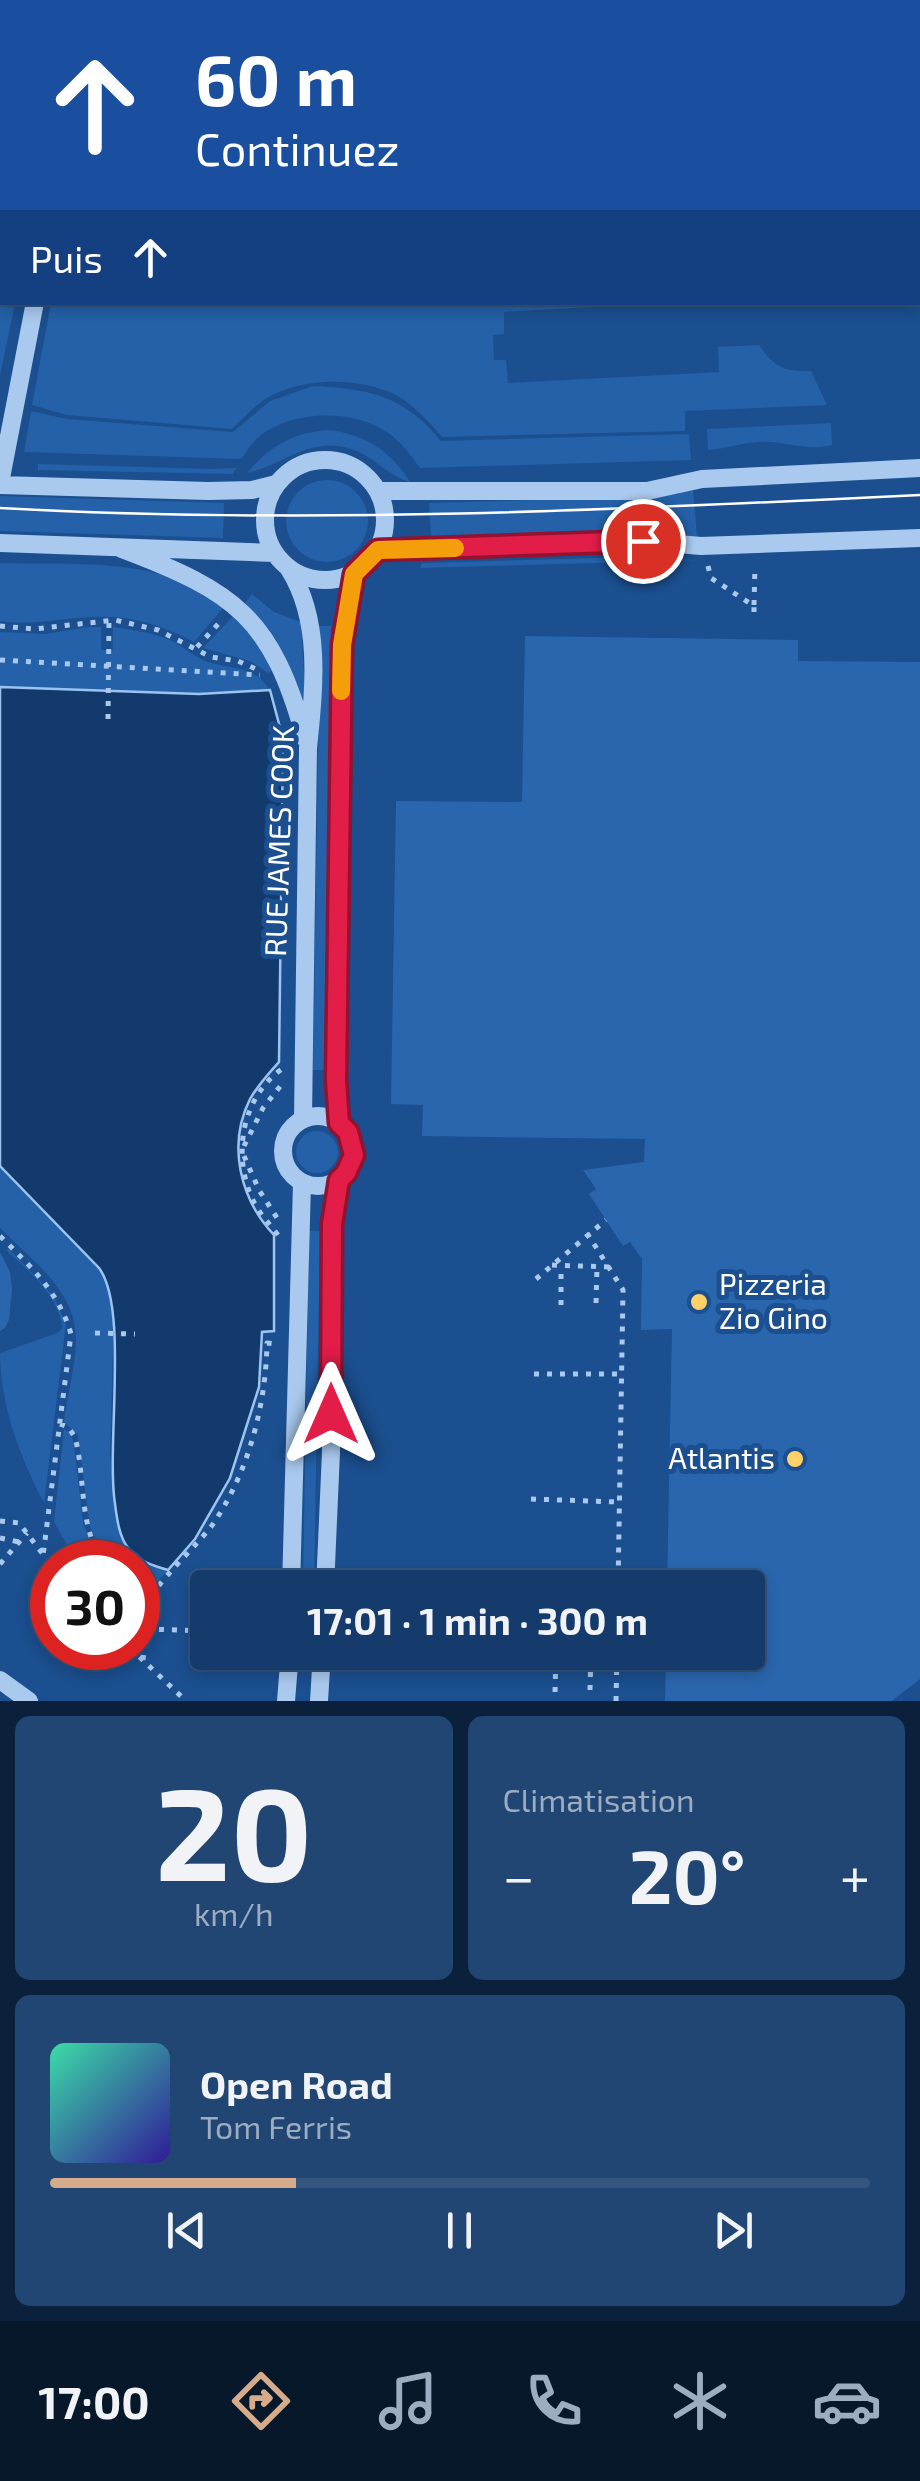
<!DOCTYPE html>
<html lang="fr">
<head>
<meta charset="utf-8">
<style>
	:root { --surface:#143b6b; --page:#214673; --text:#f1f3f6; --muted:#9dadc1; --line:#33557e; --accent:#d6ab8b }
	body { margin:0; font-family:"Exo 2",sans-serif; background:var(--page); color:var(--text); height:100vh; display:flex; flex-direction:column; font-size:38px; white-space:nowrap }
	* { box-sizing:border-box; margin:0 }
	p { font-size:32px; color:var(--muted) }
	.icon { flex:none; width:55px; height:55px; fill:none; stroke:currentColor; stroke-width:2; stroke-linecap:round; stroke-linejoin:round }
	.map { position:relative; height:1701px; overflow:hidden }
	.side { display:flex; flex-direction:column; gap:15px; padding:15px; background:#0b203b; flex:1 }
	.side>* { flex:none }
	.top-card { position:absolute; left:0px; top:0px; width:920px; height:305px; box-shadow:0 5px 15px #0003,0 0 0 2px var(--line); background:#1a4fa0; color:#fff; overflow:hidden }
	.speed { position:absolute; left:30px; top:1540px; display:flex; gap:20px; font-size:50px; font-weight:700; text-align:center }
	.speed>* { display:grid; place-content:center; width:130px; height:130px; border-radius:50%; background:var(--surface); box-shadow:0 5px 15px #0003,0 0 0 2px var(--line); line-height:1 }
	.speed .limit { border:15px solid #d22; background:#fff; color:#111 }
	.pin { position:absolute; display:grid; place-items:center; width:85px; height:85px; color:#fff; margin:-42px; border:5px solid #fff; border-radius:50%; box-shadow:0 2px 10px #0007 }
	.me { position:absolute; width:110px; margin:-55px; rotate:0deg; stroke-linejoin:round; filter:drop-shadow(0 0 8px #0008) }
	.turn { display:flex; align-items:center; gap:35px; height:210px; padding:0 30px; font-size:45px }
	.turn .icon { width:130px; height:130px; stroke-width:2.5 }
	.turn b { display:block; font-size:70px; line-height:85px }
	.then { display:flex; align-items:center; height:95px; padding:0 30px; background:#0003; gap:20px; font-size:38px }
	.big { font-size:75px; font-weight:700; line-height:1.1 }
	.side .tile { flex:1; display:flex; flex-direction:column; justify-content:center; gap:15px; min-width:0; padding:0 35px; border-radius:15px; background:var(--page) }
	.side .dial { align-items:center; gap:0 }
	.dial b { font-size:130px; line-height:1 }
	.song { display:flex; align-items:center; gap:30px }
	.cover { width:120px; height:120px; border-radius:15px; background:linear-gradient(135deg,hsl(160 70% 55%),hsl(250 70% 35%)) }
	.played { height:10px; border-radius:5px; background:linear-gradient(90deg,var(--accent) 30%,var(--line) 30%) }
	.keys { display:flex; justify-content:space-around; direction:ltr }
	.heat { display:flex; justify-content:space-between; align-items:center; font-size:55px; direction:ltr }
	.side .tiles { flex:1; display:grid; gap:15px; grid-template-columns:1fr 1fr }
	.tile:last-child { grid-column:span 2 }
	.trip { position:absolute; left:190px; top:1570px; width:575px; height:100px; border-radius:10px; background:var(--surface); box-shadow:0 5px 15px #0003,0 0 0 2px var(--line); font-weight:700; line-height:100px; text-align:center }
	.menu { display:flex; height:160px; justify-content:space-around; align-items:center; background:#08182b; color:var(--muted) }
	.menu .icon { width:70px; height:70px }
	.menu .current { color:var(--accent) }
	.menu b { font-size:45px; color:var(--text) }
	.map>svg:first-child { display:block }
	.green { fill:#2461a8 }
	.water { fill:#123a6d; stroke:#9cc4f0; stroke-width:2.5 }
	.building { fill:#2a66ad }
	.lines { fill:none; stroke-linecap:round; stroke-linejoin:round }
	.path { stroke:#a9c9ee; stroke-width:5; stroke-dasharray:5 8; stroke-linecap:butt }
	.minor { stroke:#a9c9ee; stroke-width:18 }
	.tram { stroke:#fff; stroke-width:2.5 }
	.route-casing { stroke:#92132f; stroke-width:25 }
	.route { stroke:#e11d48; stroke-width:18 }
	.slow { stroke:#f59e0b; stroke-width:18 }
	.poi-dot { fill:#ffd166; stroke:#1b4f8f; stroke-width:4 }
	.labels { text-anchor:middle; stroke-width:10; stroke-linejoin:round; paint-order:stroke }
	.street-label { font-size:30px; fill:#fff; stroke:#1b4f8f }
	.poi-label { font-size:30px; fill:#fff; stroke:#1b4f8f; text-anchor:start }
</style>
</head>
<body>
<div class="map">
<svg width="920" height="1701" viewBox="0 0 920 1701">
	<rect width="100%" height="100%" fill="#1b4f8f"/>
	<path class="green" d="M0,0h647l-645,2v300l13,1 -15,73z
		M51,303h611l-158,9v22l-11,1 1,25h12l2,23 211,-11 -1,-25 41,-2c15,22 25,27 52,26l16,34 -142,6v20l-243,6c-12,-14 -29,-33 -46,-42 -38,-18 -92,-18 -129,3 -12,7 -24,21 -35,31l-165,-14 -35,-10z
		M313,386c57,3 90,9 128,55l248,-7 2,26 -271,8c-10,-13 -18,-26 -32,-35 -34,-24 -93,-23 -127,2 -8,6 -14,16 -20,24l-217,-7 7,-41 36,8 166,13 37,-31z
		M831,423l1,22c-27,7 -48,-5 -74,-3 -17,1 -33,7 -50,8l-1,-21z
		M328,430c37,4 63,21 82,52 -22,-6 -34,-24 -56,-32 -42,-16 -68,14 -107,23 23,-27 45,-40 81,-43z
		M38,464l174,5 24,-1 -3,6 -195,-4z
		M286 521a41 41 0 1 1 82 0a41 41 0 1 1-82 0Z
		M693,488l4,49 -45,-4 -221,5 -2,-35 219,-6z
		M0,496l224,7 -1,35 -223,-7z
		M628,557l71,3 -279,8 2,-5z
		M0,563c59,2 138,-5 191,23 11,6 22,14 33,21l-30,35c-32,-17 -63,-27 -99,-25 -33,1 -62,9 -95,4z
		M252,594l22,18 27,10 5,85 -4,1 -32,-75 -25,-30z
		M233,616l20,20 21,33 -6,4 -18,-12 -47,-13z
		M320,626h11l-7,444h-11z
		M88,627h13v23h12v-23c21,3 42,6 61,15 11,6 22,16 34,20 23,7 47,4 62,28l-71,4 -199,-7v-55l45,2z
		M296 1152a21 21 0 1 1 42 0a21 21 0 1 1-42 0Z
		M0,1166l99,102 11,17 4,31 -4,139 9,72 10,23 24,16 15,4 -23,26 -7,-6v-28h-31l-17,-35 -12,-92 -14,-13c3,-27 15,-68 11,-94 -5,-41 -48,-73 -75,-100z
		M309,1231h11l-6,356 -11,1z
		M9,1249l44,46 13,29 -22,179c-24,-46 -44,-98 -44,-150l57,-20 5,-5c-2,-31 -34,-58 -56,-78z
		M64,1429l6,4 4,11 9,79 16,39h-22l-23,-40z"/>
	<path class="water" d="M0,687l199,7 71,-4 13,49 -4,323c-10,11 -21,23 -29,37 -23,46 -10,100 24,136v96l-12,1 -3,55 -29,91 -35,61 -27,31c-14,-4 -31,-9 -40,-22 -9,-12 -11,-29 -13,-44 -9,-58 14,-196 -16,-236l-99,-102z"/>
	<path class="building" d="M525,636l273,4v21l122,1v1017l-28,22h-227l1,-49h82v-64h-81l5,-259 -31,1 1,-71 -12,-17 -7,4 -34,-52 7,-5 -13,-19 61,-8 1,-23 -223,-3 1,-31 -32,-1 5,-303 126,1z
		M0,1252l10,20 2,17 -3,31 -4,8 -5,3z"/>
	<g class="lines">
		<path class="path" d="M708,566l3,12 43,28v6
			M754,605l1,-39
			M0,626l34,3 81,-9 43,10 53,27 27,4 18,8
			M197,647l23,-25
			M0,660l260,15
			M108,719l1,-99
			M244,1146l19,-38 19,-24
			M244,1156l15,34 20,31
			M587,1233l36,57 -5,298
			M278,1235c-10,-13 -21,-24 -27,-39 -18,-43 -9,-99 31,-127
			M0,1236c30,30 59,56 71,98l-28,222
			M552,1265l57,2
			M536,1279l70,-59
			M596,1303l1,-36
			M561,1305v-39
			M95,1333l40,1
			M534,1374h88
			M60,1424l8,3 7,10c11,43 3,87 28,125
			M531,1499l88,3
			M0,1521l19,2 33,43
			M0,1538l19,4
			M0,1564l27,-31
			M557,1588v-21
			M592,1588l1,-20
			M138,1593l9,8
			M146,1629l62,2
			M130,1648l56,53
			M143,1660c2,-18 1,-37 4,-54 4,-20 55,-64 68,-85 34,-51 51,-117 52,-178l9,1
			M590,1690l1,-38
			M555,1692l1,-40
			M616,1701l1,-49"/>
		<path class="minor" d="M90,2l1,-2
			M265 520a60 60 0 1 1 120 0a60 60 0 1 1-120 0Z
			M0,483l35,-181
			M0,485l208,6 44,-1 24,-6
			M378,491h269l55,-12 218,-11
			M0,543l274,10
			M122,549c114,43 150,69 183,189
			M378,551l265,-10 58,5 219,-8
			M289,569c33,52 25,120 19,179l-5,371
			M283 1151a35 35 0 1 1 70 0a35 35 0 1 1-70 0Z
			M339,1123l-3,-43 6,-435 12,-71
			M291,1588l11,-405
			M325,1588l6,-136 1,-227 7,-45
			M0,1680l29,21
			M286,1701l4,-49
			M319,1701l3,-49"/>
		<path class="tram" d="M0,508c307,17 614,2 920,-13"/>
	</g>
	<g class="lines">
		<defs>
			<path id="route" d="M331,1414l1,-190 7,-44 7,-7 8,-18 -6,-23 -9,-9 -3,-43 6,-435 12,-71 24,-24 265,-9"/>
		</defs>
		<use href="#route" class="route-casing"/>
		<use href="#route" class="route"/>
		<path class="slow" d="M341,691l1,-46 12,-71 24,-24 77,-2"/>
	</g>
	<g class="poi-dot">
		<circle cx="699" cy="1302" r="10"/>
		<circle cx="795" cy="1459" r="10"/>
	</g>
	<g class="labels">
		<g class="street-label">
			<text transform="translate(280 841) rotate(-88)" y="10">RUE JAMES COOK</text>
		</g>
		<g class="poi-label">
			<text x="719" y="1295">Pizzeria<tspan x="719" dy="34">Zio Gino</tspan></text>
			<text x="775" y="1469" text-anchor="end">Atlantis</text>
		</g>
	</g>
</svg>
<div class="speed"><div class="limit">30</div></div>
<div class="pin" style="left:643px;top:541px;background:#d93025"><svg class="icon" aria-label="arrive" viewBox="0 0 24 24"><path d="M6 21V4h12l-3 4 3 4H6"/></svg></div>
<svg class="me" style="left:331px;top:1414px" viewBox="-20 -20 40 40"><path d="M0-17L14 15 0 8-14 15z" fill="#e11d48" stroke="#fff" stroke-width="4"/></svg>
<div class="trip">17:01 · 1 min · 300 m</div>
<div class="top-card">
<div class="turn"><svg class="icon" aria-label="ahead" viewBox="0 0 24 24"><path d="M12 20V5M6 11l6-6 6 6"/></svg><div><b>60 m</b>Continuez</div></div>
<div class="then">Puis<svg class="icon" aria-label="ahead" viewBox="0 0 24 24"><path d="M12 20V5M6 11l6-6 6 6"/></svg></div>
</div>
</div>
<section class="side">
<div class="tiles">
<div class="tile dial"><b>20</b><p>km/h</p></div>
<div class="tile"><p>Climatisation</p>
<div class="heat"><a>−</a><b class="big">20°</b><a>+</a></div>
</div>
<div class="tile">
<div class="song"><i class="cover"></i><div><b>Open Road</b><p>Tom Ferris</p></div></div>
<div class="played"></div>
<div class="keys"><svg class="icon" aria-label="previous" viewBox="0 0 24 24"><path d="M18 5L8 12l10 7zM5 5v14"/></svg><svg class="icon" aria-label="pause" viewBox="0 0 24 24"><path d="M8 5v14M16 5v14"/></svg><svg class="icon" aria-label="next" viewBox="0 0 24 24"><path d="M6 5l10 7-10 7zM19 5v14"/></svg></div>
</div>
</div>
</section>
<nav class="menu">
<b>17:00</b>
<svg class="icon current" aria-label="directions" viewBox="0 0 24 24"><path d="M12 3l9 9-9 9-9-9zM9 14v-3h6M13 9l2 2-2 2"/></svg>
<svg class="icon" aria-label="music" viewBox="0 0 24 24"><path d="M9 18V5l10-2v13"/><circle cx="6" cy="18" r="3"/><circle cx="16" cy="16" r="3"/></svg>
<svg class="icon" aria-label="phone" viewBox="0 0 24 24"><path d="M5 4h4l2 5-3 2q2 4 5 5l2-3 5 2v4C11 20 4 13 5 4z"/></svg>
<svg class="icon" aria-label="climate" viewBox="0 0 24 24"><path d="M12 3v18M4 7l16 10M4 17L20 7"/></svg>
<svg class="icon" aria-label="car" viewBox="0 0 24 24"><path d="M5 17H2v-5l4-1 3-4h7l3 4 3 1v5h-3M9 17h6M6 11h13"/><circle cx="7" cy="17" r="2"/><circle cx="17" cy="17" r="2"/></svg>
</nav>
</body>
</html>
